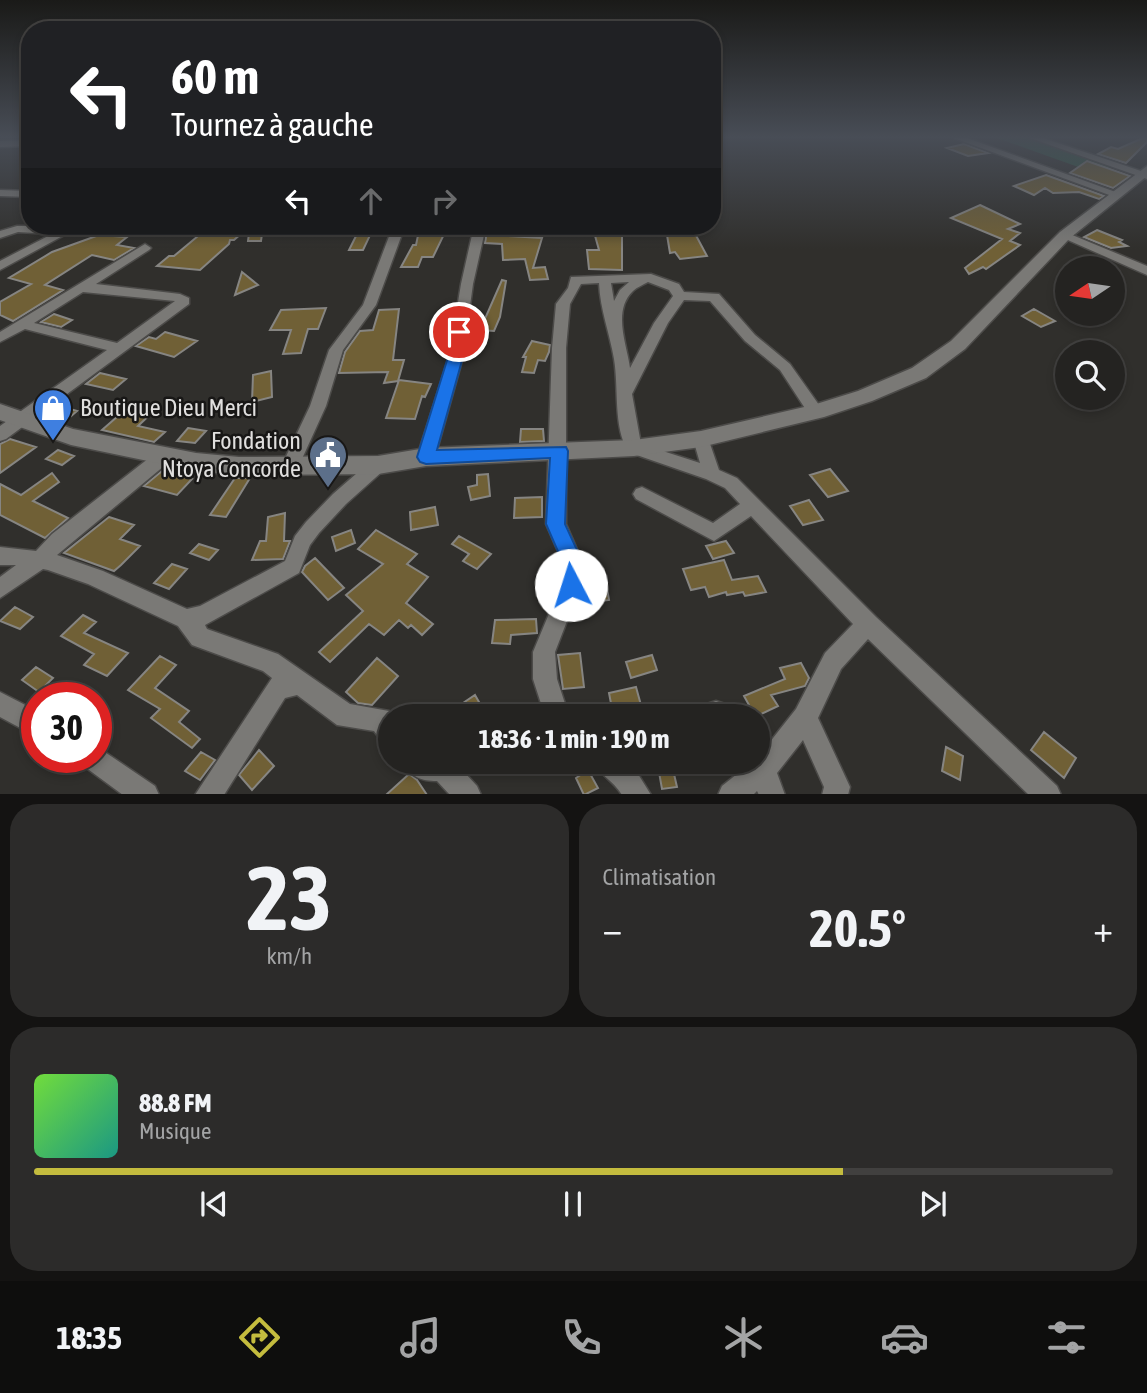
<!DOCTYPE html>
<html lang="fr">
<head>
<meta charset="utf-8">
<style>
	:root { --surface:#242321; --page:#2c2b2a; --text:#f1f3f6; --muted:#a3a4a5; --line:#41403f; --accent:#c4bc3e }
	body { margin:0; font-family:"Asap Condensed",sans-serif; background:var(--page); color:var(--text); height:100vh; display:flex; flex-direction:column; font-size:26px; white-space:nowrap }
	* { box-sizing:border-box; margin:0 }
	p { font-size:23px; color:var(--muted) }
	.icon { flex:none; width:38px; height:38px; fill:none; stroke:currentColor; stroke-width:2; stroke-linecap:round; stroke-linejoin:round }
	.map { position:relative; height:794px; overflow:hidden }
	.drawer { display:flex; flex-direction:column; gap:10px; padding:10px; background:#141312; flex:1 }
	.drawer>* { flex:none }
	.banner { position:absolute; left:21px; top:21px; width:700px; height:214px; border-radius:28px; box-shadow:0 4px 10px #0003,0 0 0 2px var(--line); background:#202124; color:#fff; overflow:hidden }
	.needle { width:46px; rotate:257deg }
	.controls { position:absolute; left:1055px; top:256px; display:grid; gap:14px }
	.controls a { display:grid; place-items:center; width:70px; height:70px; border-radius:50%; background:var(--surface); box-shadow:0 4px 10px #0003,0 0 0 2px var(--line); font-size:35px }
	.speed { position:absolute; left:21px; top:682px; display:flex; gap:14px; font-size:35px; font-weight:700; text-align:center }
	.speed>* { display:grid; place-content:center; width:91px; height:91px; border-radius:50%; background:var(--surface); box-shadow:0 4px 10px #0003,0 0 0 2px var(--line); line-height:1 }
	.speed .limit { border:10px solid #d22; background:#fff; color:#111 }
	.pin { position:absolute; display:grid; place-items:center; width:60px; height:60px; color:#fff; margin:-30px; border:4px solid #fff; border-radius:50%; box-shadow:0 2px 7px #0007 }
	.me { position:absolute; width:77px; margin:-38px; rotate:355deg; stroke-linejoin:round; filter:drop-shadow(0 0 5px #0008) }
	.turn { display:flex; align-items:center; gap:24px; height:147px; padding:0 35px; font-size:32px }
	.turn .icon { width:91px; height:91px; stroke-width:2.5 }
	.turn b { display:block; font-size:49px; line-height:60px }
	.lanes { display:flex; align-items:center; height:66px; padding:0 35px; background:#0003; justify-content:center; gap:35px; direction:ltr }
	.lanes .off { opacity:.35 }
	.big { font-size:52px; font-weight:700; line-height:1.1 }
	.drawer .tile { flex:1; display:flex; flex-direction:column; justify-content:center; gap:10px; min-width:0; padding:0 24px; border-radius:28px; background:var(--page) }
	.drawer .dial { align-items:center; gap:0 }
	.dial b { font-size:91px; line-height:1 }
	.song { display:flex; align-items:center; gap:21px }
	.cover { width:84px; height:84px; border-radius:10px; background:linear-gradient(135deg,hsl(100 70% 55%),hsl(170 70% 35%)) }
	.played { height:7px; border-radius:4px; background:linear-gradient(90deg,var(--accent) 75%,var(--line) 75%) }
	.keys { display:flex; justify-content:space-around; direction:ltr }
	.heat { display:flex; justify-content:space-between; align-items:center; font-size:38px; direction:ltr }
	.drawer .tiles { flex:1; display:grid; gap:10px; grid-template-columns:1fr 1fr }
	.tile:last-child { grid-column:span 2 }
	.trip { position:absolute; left:378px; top:704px; width:392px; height:70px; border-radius:35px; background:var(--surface); box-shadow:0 4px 10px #0003,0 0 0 2px var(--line); font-weight:700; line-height:70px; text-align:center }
	.menu { display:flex; height:112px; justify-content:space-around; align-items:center; background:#0e0e0d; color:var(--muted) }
	.menu .icon { width:49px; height:49px }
	.menu .selected { color:var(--accent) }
	.menu b { font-size:32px; color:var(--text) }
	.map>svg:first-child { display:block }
	.green { fill:#2c5945 }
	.building { fill:#706036; stroke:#868582; stroke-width:2 }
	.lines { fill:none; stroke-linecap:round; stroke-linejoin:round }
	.minor-casing { stroke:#4c4b49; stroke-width:3 }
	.tertiary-casing { stroke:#4c4b49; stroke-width:3 }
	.minor { fill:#7a7976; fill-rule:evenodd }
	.tertiary { fill:#7a7976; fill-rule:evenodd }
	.route { fill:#1a73e8; stroke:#114b97; stroke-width:2 }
	.labels { text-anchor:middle; stroke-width:5; stroke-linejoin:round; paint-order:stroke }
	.poi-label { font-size:24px; fill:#e0dfde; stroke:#181716; text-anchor:start }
</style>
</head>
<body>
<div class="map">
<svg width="1147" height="795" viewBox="0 0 1147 795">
	<rect width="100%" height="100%" fill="#302f2c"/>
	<path class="green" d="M997,138h44l75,27 -21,8z"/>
	<path class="building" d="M1143,138h4v4l-21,21 -28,-9 13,-7 7,2z
		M964,144l24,9 -20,3 -21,-8z
		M1087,161l43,15 -17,12 -43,-15z
		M1046,175l58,21 -5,3 -20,-7 -26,1 -8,-5 -11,7 -20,-9z
		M980,205l40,19 -12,5 12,4 -10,8 10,4 -34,24 -3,-2 -14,7 -4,-6 37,-29 -51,-21z
		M210,226l53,1 -2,14h-13l2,-15 -16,14h-4l-1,4 -29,26 -43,-4 12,-10h5z
		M420,226h28l-15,31h-11l-4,10h-17l12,-22h3z
		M488,226h23l-3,10 34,2 -9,30 12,-1 3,12 -18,1 -5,-21 -22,1 -1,-16 -17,-1z
		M360,228l13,1 -10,21h-14z
		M692,228l15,28 -27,3 -5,-7 -5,1 -4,-24z
		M1097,230l25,10 -3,2 8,4 -16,2 -27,-11z
		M622,231v39l-33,-1 -2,-19h12l-5,-18z
		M99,235l28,2 -10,8 17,3 -20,12 -22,-5 -47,30 18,5 -50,31 -13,-6v-13l31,-18 -22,-6 43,-26z
		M242,272l16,13 -23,10z
		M502,280l4,1 -6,36 -6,14 -14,-1z
		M326,308l-8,21h-10l-7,24 -18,1 8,-24h-21l11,-20z
		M399,309l-6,51h11l-6,21 -14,2 4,-11 -49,1 6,-21 15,-21 13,-1 6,-20z
		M1034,309l21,12 -14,6 -19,-11z
		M54,314l18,6 -11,7 -20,-5z
		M165,332l32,9 -23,16 -38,-11 13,-9 7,2z
		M532,341l18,4 -1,7 -4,9 -7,-1 -4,13 -12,-1 4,-15h-3z
		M271,371l1,26 -20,5 1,-27z
		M100,373l26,6 -13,11 -27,-6z
		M399,380l32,4 -6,13 -3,-1 -7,23 -29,-1z
		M134,402l24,5 -20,19 27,6 -11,10 -52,-12z
		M56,405l21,6 -14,12 -21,-7z
		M188,428l18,3 -11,12 -18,-2z
		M521,429h22l1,12 -24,1z
		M10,439l26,8 -36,26v-29z
		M58,450l16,6 -12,9 -16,-6z
		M830,469l18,22 -20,6 -18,-22z
		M162,471l30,8 -15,16 -33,-9z
		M52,473l7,9 -26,19 35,17 -23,20 -45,-23v-31l21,11z
		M488,474l2,22 -19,4 -3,-13 9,-2v-10z
		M235,478h15l-24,39 -16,-2z
		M542,497v20l-28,1 1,-20z
		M809,500l14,20 -20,5 -13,-19z
		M435,507l3,18 -27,5 -1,-18z
		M285,513l-1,28h6l-7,18 -31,1 8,-19h6l2,-24z
		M109,517l25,8 -14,14 20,7 -19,19 -7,6 -50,-18z
		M351,530l4,13 -19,8 -4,-14z
		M376,530l41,24 -10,10 21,13 -22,26 27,21 -11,11 -11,-10 -3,3 -9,-8 -15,15 -15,-11 -39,38 -11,-10 44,-41 -17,-16 37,-31 -25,-15z
		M459,536l32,18 -14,15 -14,-8 6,-7 -17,-10z
		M726,541l8,12 -21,6 -7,-13z
		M199,544l19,6 -9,10 -19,-7z
		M315,558l29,30 -16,12 -26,-28 3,-6z
		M724,560l8,20 26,-4 8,16 -21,4 -2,-4 -16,3 -1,-3 -17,5 -4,-10 -14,3 -8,-21z
		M172,564l15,5 -18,20 -15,-6z
		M605,577l4,23 -23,3 -2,-23z
		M15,607l18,10 -13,12 -20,-8z
		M83,615l13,7 -12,11 44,20 -21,23 -23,-11 10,-11 -33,-18z
		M536,619l1,14 -26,2 -1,9 -18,-1 3,-23z
		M580,653l4,34 -21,2 -5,-34z
		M652,655l5,15 -26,8 -5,-16z
		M160,656l16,9 -21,23 34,23 -10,11 21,17 -8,9 -41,-30 9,-9 -32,-19z
		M377,658l21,18 -26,29 -14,-2 -12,-11z
		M801,663l8,15 -4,8 -34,9 7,11 -21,10h-25v-3l17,-8 -5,-9 41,-17 -5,-11z
		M36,667l17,11 -14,14 -17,-12z
		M636,687l8,29h-17l-1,-5 -13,3 -4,-21z
		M475,695l12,21h-22l-5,-11z
		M1044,732l32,26 -12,20 -33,-28z
		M946,747l17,9 -3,24 -18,-9z
		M259,750l15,16 -22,24 -13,-15z
		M201,752l14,8 -15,20 -15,-9z
		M657,761h14l6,26 -15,2z
		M588,770l10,18 -14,7 -8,-17z
		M409,774l8,6 10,15h-41z"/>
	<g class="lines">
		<defs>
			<path id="minor" d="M954,138h13l154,56 -9,2z
				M1030,138h13l104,35v6z
				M30,140v6l-30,1v-6z
				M0,190l30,1v6l-30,-1z
				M17,226h64l-81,44v-9l52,-27 -34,-2 -18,6v-7z
				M393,226h12l-29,79 -33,45 -17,56 -30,66h-12l-3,-5 29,-61 19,-56 34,-45z
				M474,226h12l-13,58 -10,73 -28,100 -3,5h-12l-3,-5 32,-100 12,-73z
				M1065,232l82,34v9l-86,-38v-4z
				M145,244l6,4 -2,2 -53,34 84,10 9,4v6l-183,135 -6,2v-15l107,-76 -82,-21 -25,13v-10zM83,292l92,9 -58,42 -83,-20z
				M651,274l28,10 5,8 35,2 36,41 35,29 34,48 -8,6 -6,-2 -30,-46 -35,-29 -35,-40 -26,-1 -16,23 -36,71 9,50 59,19 -7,-24 2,-4h12l12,35 18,8 139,139 181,169 4,9h-32l-161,-156 -27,30 -23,49 32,69 -2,8h-26l2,-8 -21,-47 -26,33 8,22h-26l-2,-4 -4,4h-35l4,-9 25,-20 -1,-5h12v-11l4,2 34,-43 29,-56 28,-29 -102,-108 -37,25 -78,-42 -3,-5 3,-5 6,-2 71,36 27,-19 -15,-16 -19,-9 -78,-27c-15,-27 -9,-62 -14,-93 -4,-25 -14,-49 -15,-76l-18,1 -11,20 -4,44v176l17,39 -2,22 -26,67 2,27 12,37h-24l-12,-37v-27l28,-67 2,-22 -17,-39 6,-176 4,-44 12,-16 3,-11zM629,282l-9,8 -6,11 -3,-18zM648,282l21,8 4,6 -19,27 -24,45c-3,-23 -18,-57 3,-77 4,-4 10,-6 15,-9z
				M164,450l6,1 3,5 -3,5 -113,94 46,16 84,38 13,-3 85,-45 10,-25 11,-14 27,-28 39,-34h12l3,5 -3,5 -38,34 -27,29 -9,12 -11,28 -94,52 2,4 71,25 72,50 39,7 4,5h-3v27l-9,-3 -7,-9 -37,-6 -40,-30 -12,3 -61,97h-29l77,-117 -9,-7 -71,-26 -14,-19 -90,-42 -40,-14 -5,-1 -43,29v-21l16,-12h-16v-18l36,4 16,-17 106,-83z
				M0,692l37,19v26l-37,-20z
				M716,701l9,3 5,12h-25l2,-12z
				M96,746l59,40 4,9h-36l-38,-28 -4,-9h15z
				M403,761h51l23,25 4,9h-31l-13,-14c-16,0 -27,-4 -34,-20z
				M593,761h37l21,34h-29c-8,-14 -23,-20 -29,-34z"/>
			<path id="tertiary" d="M1147,166v10l-77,62 -105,111 -39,29 -54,23 -48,16 -123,30 -67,9 -208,10 -48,8 -139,1 -43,-4 -125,-26 -71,-25v-16l73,25 123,24 43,4 139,-1 48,-8 208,-8 67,-9 112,-26 45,-14 54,-23 39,-27 109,-109z"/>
		</defs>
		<use href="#minor" class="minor-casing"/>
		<use href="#tertiary" class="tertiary-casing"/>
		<use href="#minor" class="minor"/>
		<use href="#tertiary" class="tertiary"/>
	</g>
	<linearGradient id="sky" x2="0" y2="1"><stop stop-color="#1a1a18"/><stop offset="0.55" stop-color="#484d56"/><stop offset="1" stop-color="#484d56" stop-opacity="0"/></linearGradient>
	<rect width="1147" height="249" fill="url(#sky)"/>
	<path class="route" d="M459,328l7,4 -3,25 -26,93 129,-3 2,4 -3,73 18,39 -5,29 -7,3 -7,-3 -3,-7 2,-22 -17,-39 4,-66 -124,6 -6,-2 -3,-5 31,-100 4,-25z"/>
	<defs>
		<symbol id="shop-pin" viewBox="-11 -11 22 30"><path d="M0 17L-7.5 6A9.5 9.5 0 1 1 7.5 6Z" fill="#3f7fe0" stroke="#181716"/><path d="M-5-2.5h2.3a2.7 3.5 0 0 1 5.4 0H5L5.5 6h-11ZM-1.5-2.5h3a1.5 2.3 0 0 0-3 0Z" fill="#fff"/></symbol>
		<symbol id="civic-pin" viewBox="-11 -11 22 30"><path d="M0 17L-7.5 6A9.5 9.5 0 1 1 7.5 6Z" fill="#5c6f8a" stroke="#181716"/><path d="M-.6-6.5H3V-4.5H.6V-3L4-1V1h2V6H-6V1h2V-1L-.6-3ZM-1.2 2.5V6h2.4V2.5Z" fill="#fff"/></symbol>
	</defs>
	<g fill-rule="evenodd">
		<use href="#shop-pin" x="31" y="386" width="44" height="60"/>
		<use href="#civic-pin" x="306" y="433" width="44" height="60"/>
	</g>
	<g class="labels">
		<g class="poi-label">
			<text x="80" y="416">Boutique Dieu Merci</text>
			<text x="301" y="449" text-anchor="end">Fondation<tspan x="301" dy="28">Ntoya Concorde</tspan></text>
		</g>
	</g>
</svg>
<div class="controls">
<a><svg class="needle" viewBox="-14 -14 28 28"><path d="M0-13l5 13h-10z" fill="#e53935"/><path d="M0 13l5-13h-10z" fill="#a3a4a5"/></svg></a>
<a><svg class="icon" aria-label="search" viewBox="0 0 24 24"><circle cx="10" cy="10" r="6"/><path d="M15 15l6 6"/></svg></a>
</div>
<div class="speed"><div class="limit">30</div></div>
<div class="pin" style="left:459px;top:332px;background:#d93025"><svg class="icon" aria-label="arrive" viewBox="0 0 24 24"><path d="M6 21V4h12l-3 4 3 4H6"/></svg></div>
<svg class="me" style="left:571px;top:585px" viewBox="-20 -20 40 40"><circle r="19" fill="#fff"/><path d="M0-13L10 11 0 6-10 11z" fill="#1a73e8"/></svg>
<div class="trip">18:36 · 1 min · 190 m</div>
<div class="banner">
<div class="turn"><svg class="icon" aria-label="left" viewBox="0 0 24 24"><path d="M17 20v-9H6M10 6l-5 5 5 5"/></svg><div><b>60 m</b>Tournez à gauche</div></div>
<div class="lanes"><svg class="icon" aria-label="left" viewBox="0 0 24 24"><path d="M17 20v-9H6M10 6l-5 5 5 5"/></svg><svg class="icon off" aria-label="ahead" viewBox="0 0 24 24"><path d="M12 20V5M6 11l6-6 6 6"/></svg><svg class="icon off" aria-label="right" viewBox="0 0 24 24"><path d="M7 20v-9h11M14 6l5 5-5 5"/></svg></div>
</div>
</div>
<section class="drawer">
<div class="tiles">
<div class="tile dial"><b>23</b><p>km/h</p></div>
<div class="tile"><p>Climatisation</p>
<div class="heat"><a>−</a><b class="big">20.5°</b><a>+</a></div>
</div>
<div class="tile">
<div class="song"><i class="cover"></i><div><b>88.8 FM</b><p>Musique</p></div></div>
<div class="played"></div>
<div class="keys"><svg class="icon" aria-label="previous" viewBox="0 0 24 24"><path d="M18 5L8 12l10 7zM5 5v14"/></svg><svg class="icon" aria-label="pause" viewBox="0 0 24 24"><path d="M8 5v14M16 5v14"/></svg><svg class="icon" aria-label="next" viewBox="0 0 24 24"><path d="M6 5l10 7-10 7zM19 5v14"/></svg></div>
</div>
</div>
</section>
<nav class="menu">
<b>18:35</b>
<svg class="icon selected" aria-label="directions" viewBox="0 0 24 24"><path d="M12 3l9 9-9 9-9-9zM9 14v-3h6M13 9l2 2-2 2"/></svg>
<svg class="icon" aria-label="music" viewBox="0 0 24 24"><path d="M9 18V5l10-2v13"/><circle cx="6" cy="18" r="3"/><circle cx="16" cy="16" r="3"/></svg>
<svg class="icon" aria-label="phone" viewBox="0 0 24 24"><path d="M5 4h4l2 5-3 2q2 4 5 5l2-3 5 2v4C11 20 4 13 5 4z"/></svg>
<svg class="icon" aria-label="climate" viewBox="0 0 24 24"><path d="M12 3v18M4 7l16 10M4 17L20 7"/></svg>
<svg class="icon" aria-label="car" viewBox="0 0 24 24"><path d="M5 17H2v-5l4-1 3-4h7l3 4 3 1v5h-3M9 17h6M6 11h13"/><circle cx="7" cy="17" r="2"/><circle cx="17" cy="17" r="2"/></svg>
<svg class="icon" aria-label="filters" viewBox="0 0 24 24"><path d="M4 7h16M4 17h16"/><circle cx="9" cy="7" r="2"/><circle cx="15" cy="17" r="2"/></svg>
</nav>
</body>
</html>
